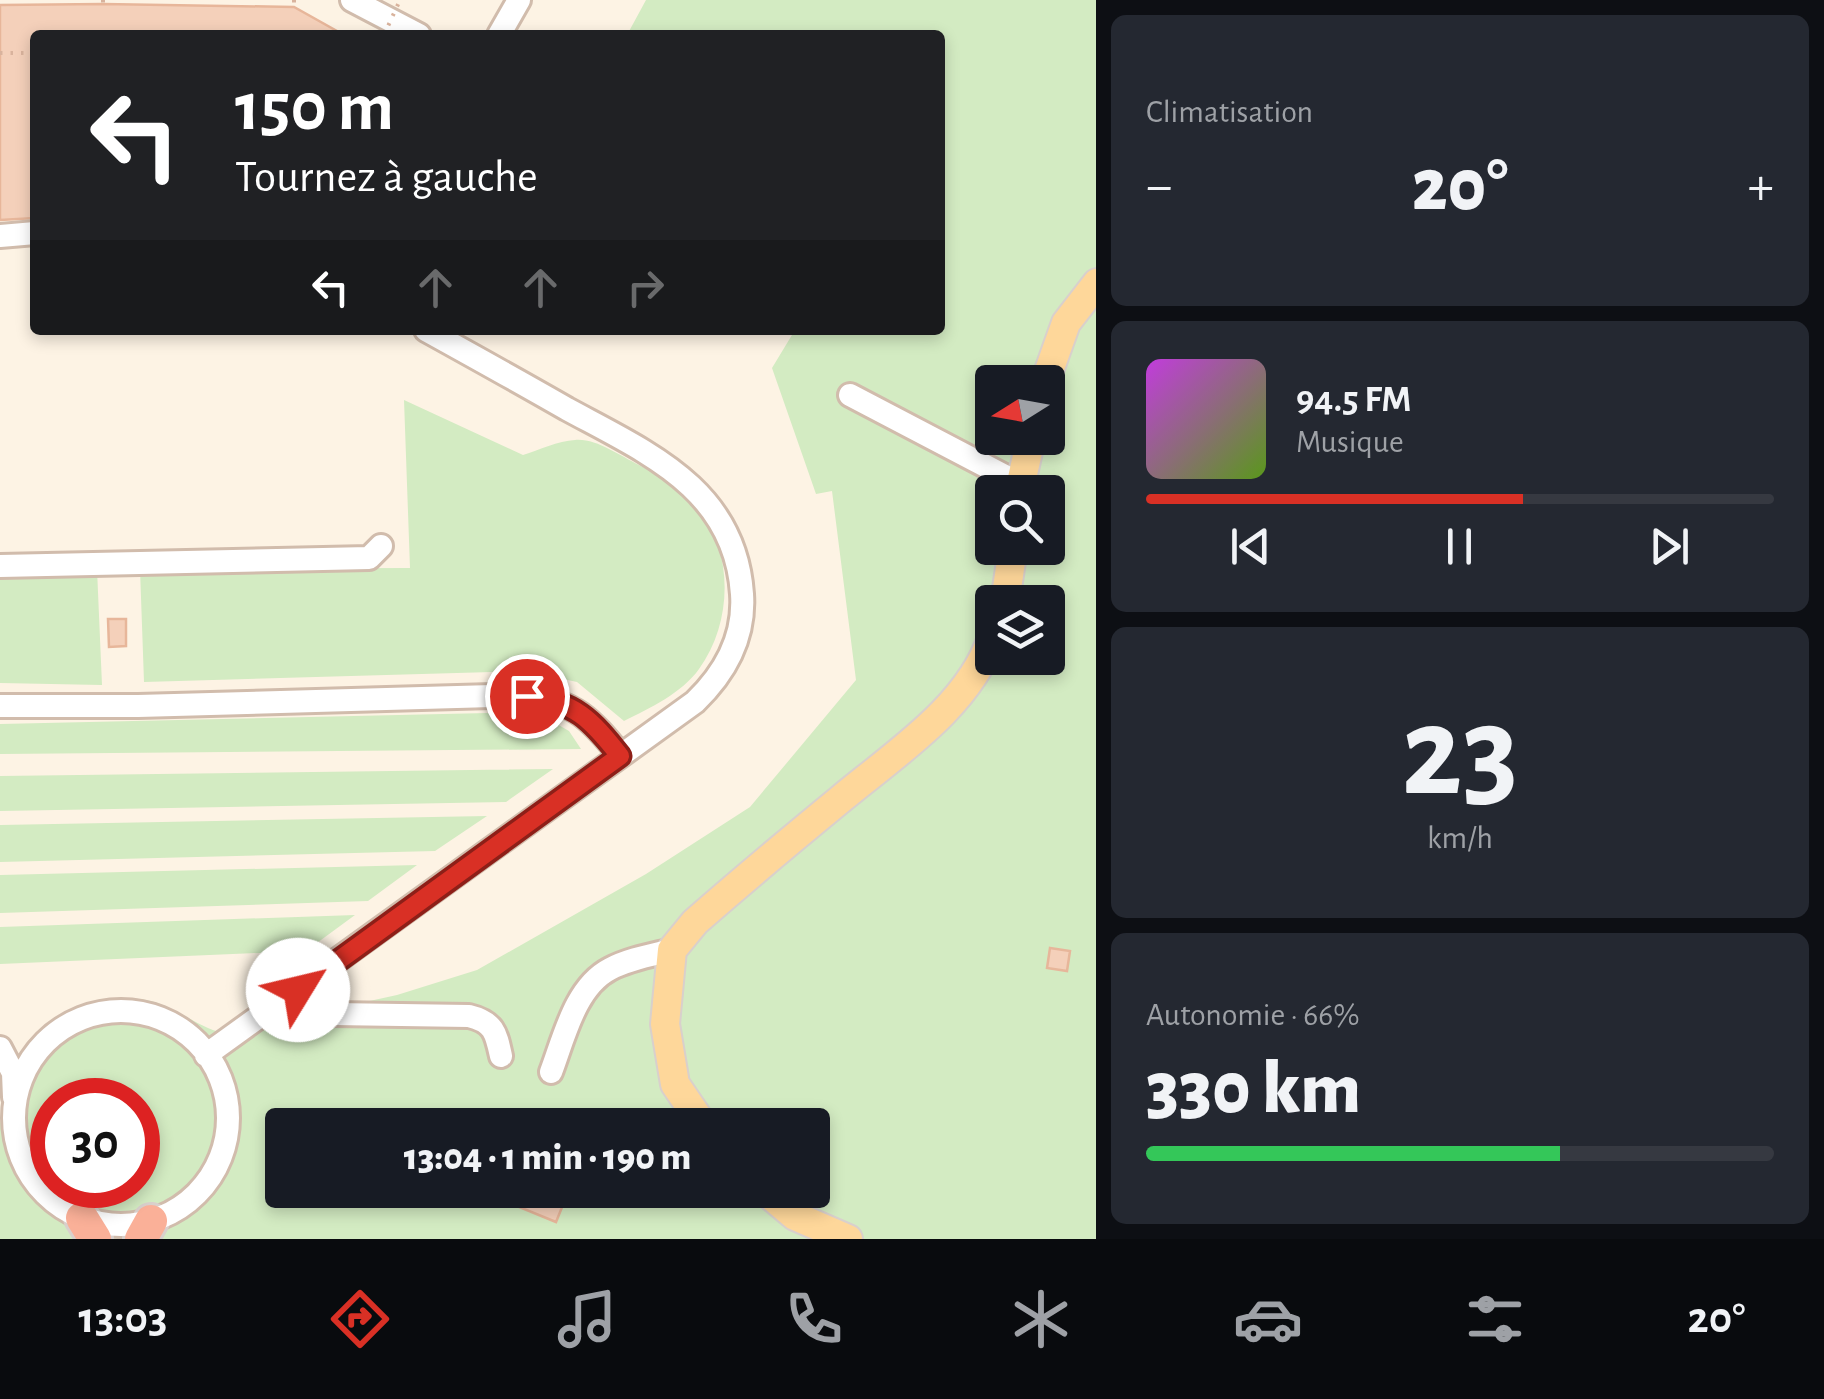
<!DOCTYPE html>
<html lang="fr">
<head>
<meta charset="utf-8">
<style>
	:root { --surface:#171b24; --page:#242831; --text:#f1f3f6; --muted:#9ea1a6; --line:#363941; --accent:#d93025 }
	body { margin:0; font-family:"Alegreya Sans",sans-serif; background:var(--page); color:var(--text); height:100vh; display:flex; flex-direction:column; font-size:38px; white-space:nowrap }
	* { box-sizing:border-box; margin:0 }
	p { font-size:32px; color:var(--muted) }
	.icon { flex:none; width:55px; height:55px; fill:none; stroke:currentColor; stroke-width:2; stroke-linecap:round; stroke-linejoin:round }
	.map { position:relative; flex:1; overflow:hidden }
	.details { display:flex; flex-direction:column; gap:15px; padding:15px; background:#0d0f14; width:728px }
	.details>* { flex:none }
	.banner { position:absolute; left:30px; top:30px; width:915px; height:305px; border-radius:10px; box-shadow:0 5px 15px #0003; background:#202124; color:#fff; overflow:hidden }
	.needle { width:65px; rotate:259deg }
	.buttons { position:absolute; left:975px; top:365px; display:grid; gap:20px }
	.buttons a { display:grid; place-items:center; width:90px; height:90px; border-radius:10px; background:var(--surface); box-shadow:0 5px 15px #0003; font-size:50px }
	.speed { position:absolute; left:30px; top:1078px; display:flex; gap:20px; font-size:50px; font-weight:700; text-align:center }
	.speed>* { display:grid; place-content:center; width:130px; height:130px; border-radius:50%; background:var(--surface); box-shadow:0 5px 15px #0003; line-height:1 }
	.speed .limit { border:15px solid #d22; background:#fff; color:#111 }
	.pin { position:absolute; display:grid; place-items:center; width:85px; height:85px; color:#fff; margin:-42px; border:5px solid #fff; border-radius:50%; box-shadow:0 2px 10px #0007 }
	.me { position:absolute; width:110px; margin:-55px; rotate:54deg; stroke-linejoin:round; filter:drop-shadow(0 0 8px #0008) }
	.turn { display:flex; align-items:center; gap:35px; height:210px; padding:0 40px; font-size:45px }
	.turn .icon { width:130px; height:130px; stroke-width:2.5 }
	.turn b { display:block; font-size:70px; line-height:85px }
	.lanes { display:flex; align-items:center; height:95px; padding:0 40px; background:#0003; justify-content:center; gap:50px; direction:ltr }
	.lanes .off { opacity:.35 }
	.big { font-size:75px; font-weight:800; line-height:1.1 }
	.details .tile { flex:1; display:flex; flex-direction:column; justify-content:center; gap:15px; min-width:0; padding:0 35px; border-radius:15px; background:var(--page) }
	.details .dial { align-items:center; gap:0 }
	.dial b { font-size:130px; line-height:1 }
	.song { display:flex; align-items:center; gap:30px }
	.cover { width:120px; height:120px; border-radius:15px; background:linear-gradient(135deg,hsl(290 70% 55%),hsl(90 70% 35%)) }
	.played { height:10px; border-radius:5px; background:linear-gradient(90deg,var(--accent) 60%,var(--line) 60%) }
	.keys { display:flex; justify-content:space-around; direction:ltr }
	.heat { display:flex; justify-content:space-between; align-items:center; font-size:55px; direction:ltr }
	.charge { height:15px; border-radius:8px; background:linear-gradient(90deg,#34c759 66%,var(--line) 0) }
	.trip { position:absolute; left:265px; top:1108px; width:565px; height:100px; border-radius:10px; background:var(--surface); box-shadow:0 5px 15px #0003; font-weight:800; line-height:100px; text-align:center }
	.menu { display:flex; height:160px; justify-content:space-around; align-items:center; background:#090b0e; color:var(--muted) }
	.menu .icon { width:70px; height:70px }
	.menu .selected { color:var(--accent) }
	.menu b { font-size:45px; color:var(--text) }
	main { display:flex; flex:1; min-height:0 }
	.map>svg:first-child { display:block }
	.green { fill:#d3ebc2; fill-rule:evenodd }
	.building { fill:#f4d0ba; stroke:#e7b69a; stroke-width:2.5 }
	.lines { fill:none; stroke-linecap:round; stroke-linejoin:round }
	.minor-casing { stroke:#d1bcac; stroke-width:28 }
	.major-casing { stroke:#d9d0cc; stroke-width:32 }
	.highway-casing { stroke:#d9d0cc; stroke-width:38 }
	.path { stroke:#d9b39d; stroke-width:4; stroke-dasharray:2.5 8; stroke-linecap:butt }
	.minor { stroke:#fff; stroke-width:22 }
	.major { stroke:#fed79a; stroke-width:28 }
	.highway { stroke:#fab098; stroke-width:32 }
	.path-bridge { stroke:#d9b39d; stroke-width:4; stroke-dasharray:2.5 8; stroke-linecap:butt }
	.route-casing { stroke:#8d1f18; stroke-width:25 }
	.route { stroke:#d93025; stroke-width:18 }
</style>
</head>
<body>
<main>
<div class="map">
<svg width="1097" height="1239" viewBox="0 0 1097 1239">
	<rect width="100%" height="100%" fill="#fdf3e4"/>
	<path class="green" d="M646,0h450v1239h-1096c0,-32 0,-85 0,-115 3,-18 14,-39 23,-56 25,-47 60,-73 116,-69 33,3 54,27 84,34l174,-38 80,-25 169,-96 104,-67 106,-127 -24,-189 -16,3 -44,-126 23,-38h145v-295h-313zM992,382h56v56h-56zM992,492h56v56h-56zM992,602h56v56h-56zM52,1100h86v85h-86zM282,1125h530v65h-530z
		M404,400l119,55c16,-5 35,-14 52,-15 21,-2 45,16 64,25 22,11 45,25 61,45 34,45 32,114 -1,159 -17,24 -49,39 -75,52l-47,-39 -52,-11 -381,11 -4,-113 270,-1z
		M97,569l5,116 -102,-2v-113z
		M536,712l33,19 12,18 -581,5v-30z
		M553,769l-47,33 -506,9v-35z
		M487,816l-52,35 -435,11v-37z
		M417,865l-49,36 -368,12v-38z
		M355,915l-49,36 -306,13v-37z"/>
	<path class="building" d="M103,4l191,3 50,28h-309v183l-35,2v-215z
		M108,619h18v27l-17,1z
		M1050,948l20,3 -3,20 -20,-3z
		M478,1190h91l-13,32z"/>
	<g class="lines">
		<defs>
			<path id="minor" d="M352,0l67,35
				M499,35l20,-35
				M0,236l35,-3
				M850,395l170,89
				M0,566l369,-8 12,-12
				M0,706h138l389,-11c48,7 64,24 93,60
				M14 1118a107 107 0 1 1 214 0a107 107 0 1 1-214 0Z
				M265,1013l204,3c25,6 27,17 32,40
				M0,1048l13,25 1,24
				M206,1055l489,-353c31,-30 50,-65 47,-108 -7,-105 -94,-141 -175,-185 -47,-27 -94,-53 -141,-79
				M551,1072c13,-34 24,-85 59,-103 19,-10 42,-14 62,-19"/>
			<path id="major" d="M1045,382l21,-59 31,-40
				M1019,492l12,-54
				M1005,602l8,-54
				M703,1125l-28,-41 -10,-60 7,-74 23,-28c48,-42 97,-83 147,-124 54,-45 126,-91 150,-160
				M764,1190l31,26 53,23"/>
			<path id="highway" d="M82,1218l13,21
				M141,1239l10,-18"/>
		</defs>
		<use href="#minor" class="minor-casing"/>
		<use href="#major" class="major-casing"/>
		<use href="#highway" class="highway-casing"/>
		<path class="path" d="M103,0v4
			M294,0v7
			M0,53h35"/>
		<use href="#minor" class="minor"/>
		<use href="#major" class="major"/>
		<use href="#highway" class="highway"/>
		<path class="path-bridge" d="M384,35l16,-35"/>
	</g>
	<g class="lines">
		<defs>
			<path id="route" d="M298,990l322,-234c-29,-37 -45,-54 -93,-60"/>
		</defs>
		<use href="#route" class="route-casing"/>
		<use href="#route" class="route"/>
	</g>
</svg>
<div class="buttons">
<a><svg class="needle" viewBox="-14 -14 28 28"><path d="M0-13l5 13h-10z" fill="#e53935"/><path d="M0 13l5-13h-10z" fill="#9ea1a6"/></svg></a>
<a><svg class="icon" aria-label="search" viewBox="0 0 24 24"><circle cx="10" cy="10" r="6"/><path d="M15 15l6 6"/></svg></a>
<a><svg class="icon" aria-label="layers" viewBox="0 0 24 24"><path d="M12 4l9 5-9 5-9-5zM3 14l9 5 9-5"/></svg></a>
</div>
<div class="speed"><div class="limit">30</div></div>
<div class="pin" style="left:527px;top:696px;background:#d93025"><svg class="icon" aria-label="arrive" viewBox="0 0 24 24"><path d="M6 21V4h12l-3 4 3 4H6"/></svg></div>
<svg class="me" style="left:298px;top:990px" viewBox="-20 -20 40 40"><circle r="19" fill="#fff"/><path d="M0-13L10 11 0 6-10 11z" fill="#d93025"/></svg>
<div class="trip">13:04 · 1 min · 190 m</div>
<div class="banner">
<div class="turn"><svg class="icon" aria-label="left" viewBox="0 0 24 24"><path d="M17 20v-9H6M10 6l-5 5 5 5"/></svg><div><b>150 m</b>Tournez à gauche</div></div>
<div class="lanes"><svg class="icon" aria-label="left" viewBox="0 0 24 24"><path d="M17 20v-9H6M10 6l-5 5 5 5"/></svg><svg class="icon off" aria-label="ahead" viewBox="0 0 24 24"><path d="M12 20V5M6 11l6-6 6 6"/></svg><svg class="icon off" aria-label="ahead" viewBox="0 0 24 24"><path d="M12 20V5M6 11l6-6 6 6"/></svg><svg class="icon off" aria-label="right" viewBox="0 0 24 24"><path d="M7 20v-9h11M14 6l5 5-5 5"/></svg></div>
</div>
</div>
<section class="details">
<div class="tile"><p>Climatisation</p>
<div class="heat"><a>−</a><b class="big">20°</b><a>+</a></div>
</div>
<div class="tile">
<div class="song"><i class="cover"></i><div><b>94.5 FM</b><p>Musique</p></div></div>
<div class="played"></div>
<div class="keys"><svg class="icon" aria-label="previous" viewBox="0 0 24 24"><path d="M18 5L8 12l10 7zM5 5v14"/></svg><svg class="icon" aria-label="pause" viewBox="0 0 24 24"><path d="M8 5v14M16 5v14"/></svg><svg class="icon" aria-label="next" viewBox="0 0 24 24"><path d="M6 5l10 7-10 7zM19 5v14"/></svg></div>
</div>
<div class="tile dial"><b>23</b><p>km/h</p></div>
<div class="tile"><p>Autonomie · 66%</p><b class="big">330 km</b><div class="charge"></div></div>
</section>
</main>
<nav class="menu">
<b>13:03</b>
<svg class="icon selected" aria-label="directions" viewBox="0 0 24 24"><path d="M12 3l9 9-9 9-9-9zM9 14v-3h6M13 9l2 2-2 2"/></svg>
<svg class="icon" aria-label="music" viewBox="0 0 24 24"><path d="M9 18V5l10-2v13"/><circle cx="6" cy="18" r="3"/><circle cx="16" cy="16" r="3"/></svg>
<svg class="icon" aria-label="phone" viewBox="0 0 24 24"><path d="M5 4h4l2 5-3 2q2 4 5 5l2-3 5 2v4C11 20 4 13 5 4z"/></svg>
<svg class="icon" aria-label="climate" viewBox="0 0 24 24"><path d="M12 3v18M4 7l16 10M4 17L20 7"/></svg>
<svg class="icon" aria-label="car" viewBox="0 0 24 24"><path d="M5 17H2v-5l4-1 3-4h7l3 4 3 1v5h-3M9 17h6M6 11h13"/><circle cx="7" cy="17" r="2"/><circle cx="17" cy="17" r="2"/></svg>
<svg class="icon" aria-label="filters" viewBox="0 0 24 24"><path d="M4 7h16M4 17h16"/><circle cx="9" cy="7" r="2"/><circle cx="15" cy="17" r="2"/></svg>
<b>20°</b>
</nav>
</body>
</html>
